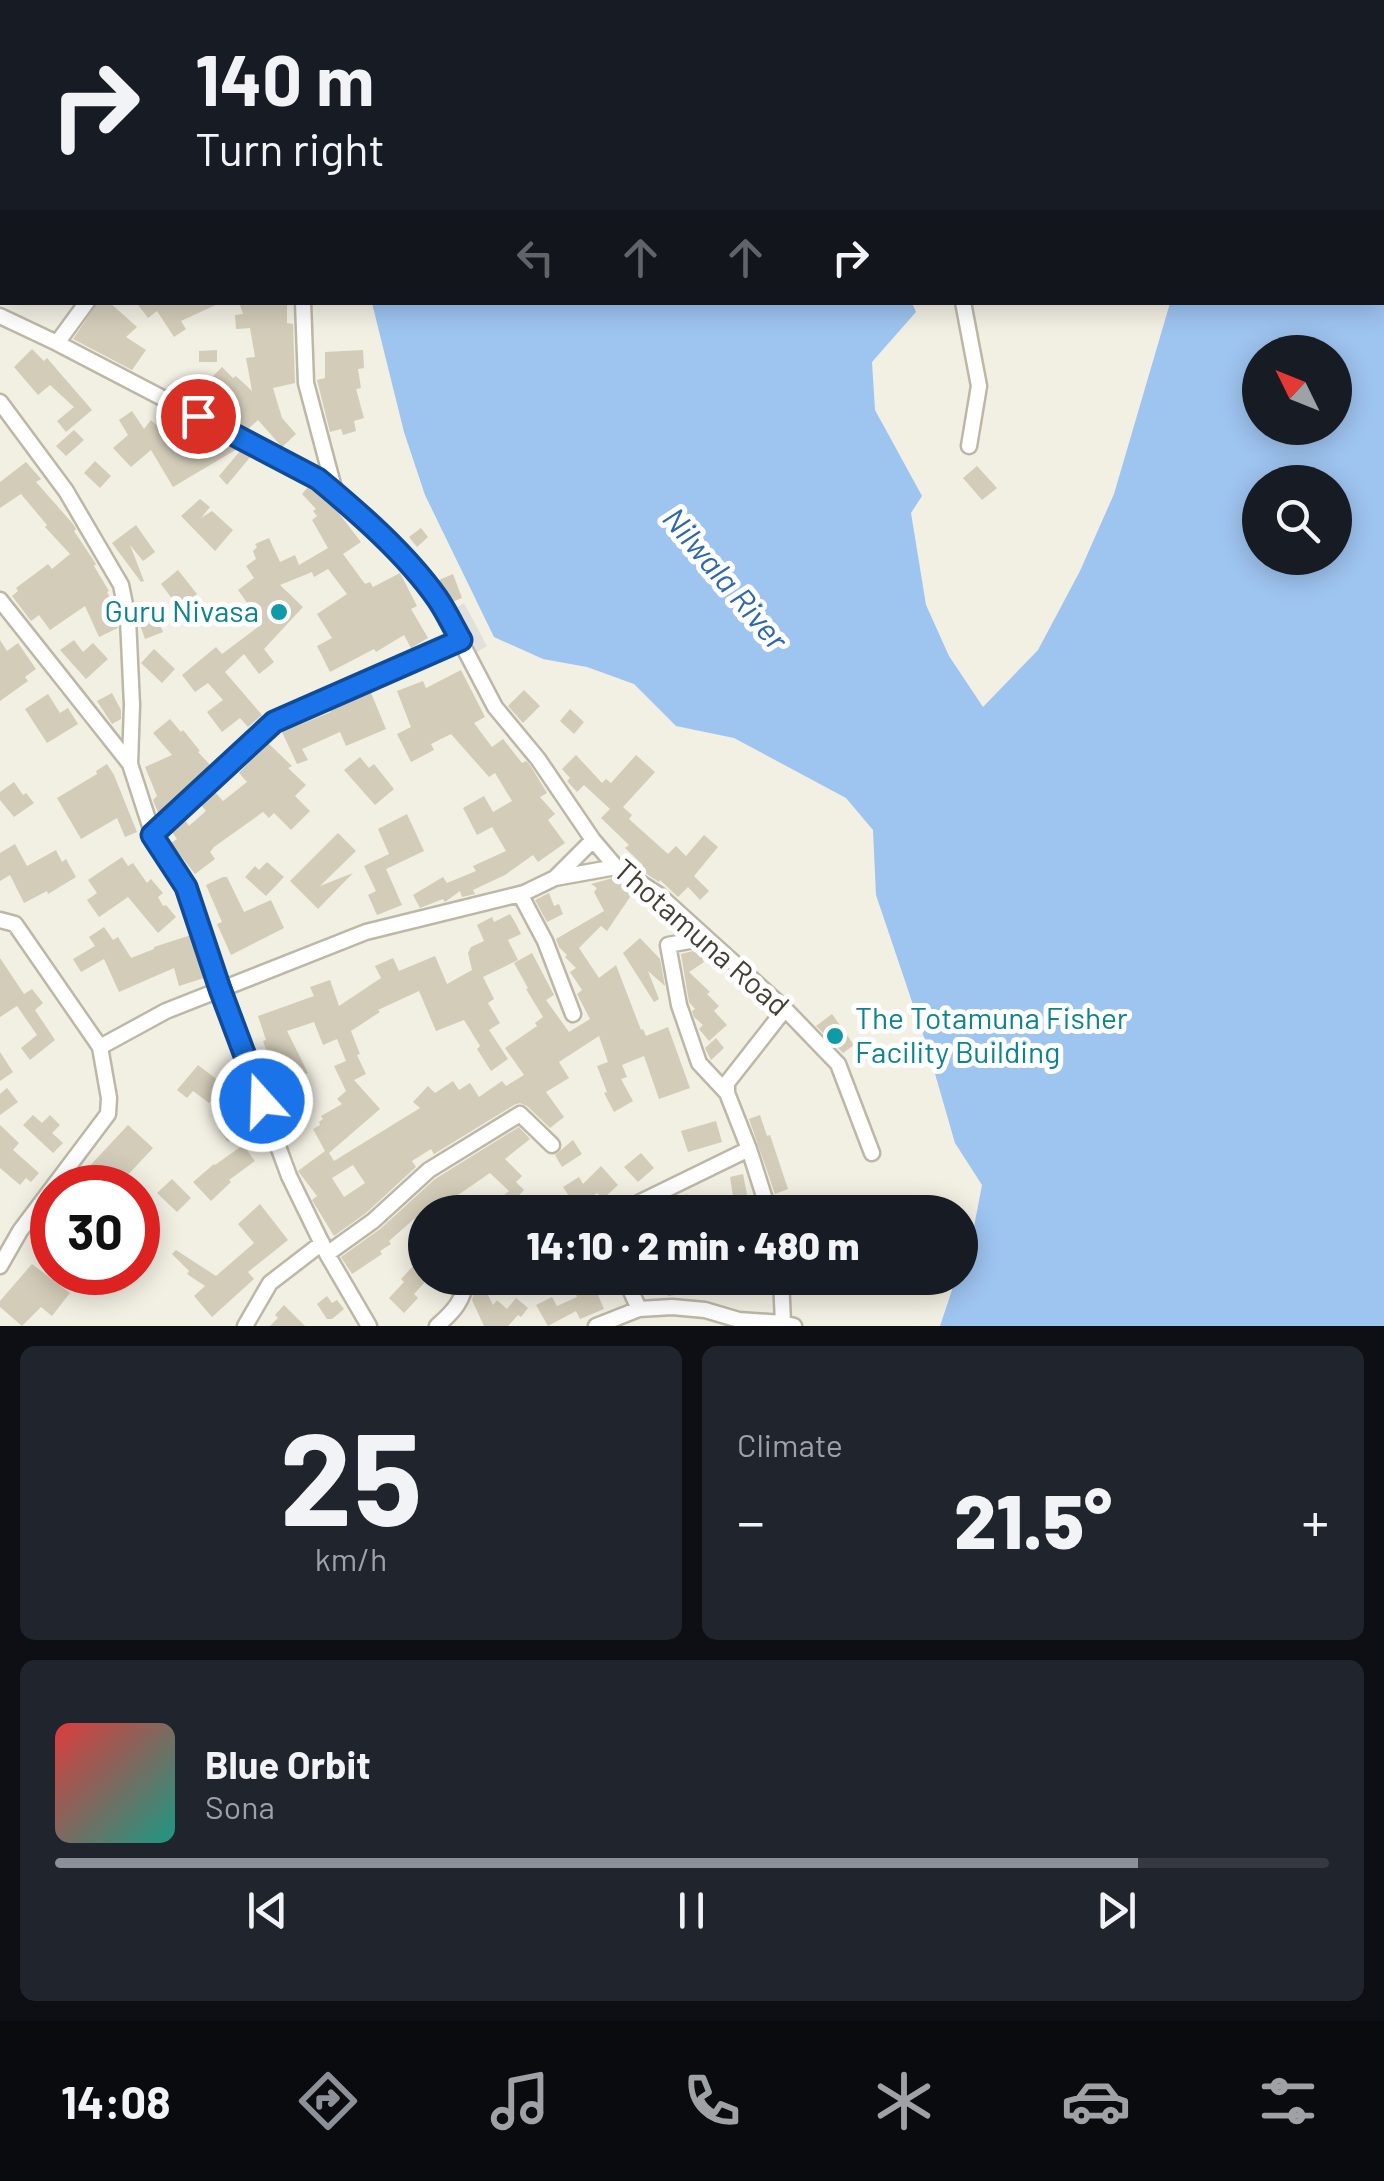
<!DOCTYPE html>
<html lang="en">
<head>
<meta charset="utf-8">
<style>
	:root { --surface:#171b24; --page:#20242c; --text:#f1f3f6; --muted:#9ea1a6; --line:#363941; --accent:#8c9099 }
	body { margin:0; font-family:Barlow,sans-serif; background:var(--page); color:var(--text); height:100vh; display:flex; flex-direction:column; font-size:38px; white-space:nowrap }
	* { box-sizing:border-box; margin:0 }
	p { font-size:32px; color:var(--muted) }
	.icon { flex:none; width:55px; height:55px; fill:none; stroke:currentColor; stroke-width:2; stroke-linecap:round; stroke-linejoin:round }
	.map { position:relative; height:1326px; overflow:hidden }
	.panel { display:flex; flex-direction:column; gap:20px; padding:20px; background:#0d0f14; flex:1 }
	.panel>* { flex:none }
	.hud { position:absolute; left:0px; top:0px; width:1385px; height:305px; box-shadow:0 5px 25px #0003; background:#171b24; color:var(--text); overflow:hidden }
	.needle { width:65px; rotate:313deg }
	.tools { position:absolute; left:1242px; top:335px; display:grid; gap:20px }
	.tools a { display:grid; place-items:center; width:110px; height:110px; border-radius:50%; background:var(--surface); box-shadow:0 5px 25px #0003; font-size:50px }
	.speed { position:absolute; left:30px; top:1165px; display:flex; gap:20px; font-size:50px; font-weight:700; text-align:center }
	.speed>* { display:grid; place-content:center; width:130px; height:130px; border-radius:50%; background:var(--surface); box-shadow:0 5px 25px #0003; line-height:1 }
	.speed .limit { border:15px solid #d22; background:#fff; color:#111 }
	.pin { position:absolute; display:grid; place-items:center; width:85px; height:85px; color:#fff; margin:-42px; border:5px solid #fff; border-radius:50%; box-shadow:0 2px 10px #0007 }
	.me { position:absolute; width:110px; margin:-55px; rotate:340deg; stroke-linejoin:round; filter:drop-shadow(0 0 8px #0008) }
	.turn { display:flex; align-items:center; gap:35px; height:210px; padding:0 30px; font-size:45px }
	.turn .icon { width:130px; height:130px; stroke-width:2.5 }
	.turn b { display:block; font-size:70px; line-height:85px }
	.lanes { display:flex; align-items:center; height:95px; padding:0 30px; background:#0003; justify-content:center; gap:50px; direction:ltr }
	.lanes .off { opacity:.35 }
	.big { font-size:75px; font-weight:800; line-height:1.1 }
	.panel .tile { flex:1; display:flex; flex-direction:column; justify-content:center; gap:15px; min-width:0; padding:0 35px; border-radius:15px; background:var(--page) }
	.panel .dial { align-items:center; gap:0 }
	.dial b { font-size:130px; line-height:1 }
	.song { display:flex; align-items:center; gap:30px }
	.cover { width:120px; height:120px; border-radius:15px; background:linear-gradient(135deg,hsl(0 70% 55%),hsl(170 70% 35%)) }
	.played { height:10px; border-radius:5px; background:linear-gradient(90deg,var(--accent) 85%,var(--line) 85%) }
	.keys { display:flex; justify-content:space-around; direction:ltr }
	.heat { display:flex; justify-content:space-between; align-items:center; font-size:55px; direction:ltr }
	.panel .tiles { flex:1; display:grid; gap:20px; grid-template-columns:1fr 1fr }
	.tile:last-child { grid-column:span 2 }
	.trip { position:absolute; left:408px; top:1195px; width:570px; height:100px; border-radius:50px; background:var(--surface); box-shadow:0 5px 25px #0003; font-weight:800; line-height:100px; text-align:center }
	.tab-bar { display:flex; height:160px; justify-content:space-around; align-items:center; background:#090b0e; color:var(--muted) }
	.tab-bar .icon { width:70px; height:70px }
	.tab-bar .selected { color:var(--accent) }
	.tab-bar b { font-size:45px; color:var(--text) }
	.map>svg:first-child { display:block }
	.parking { fill:#e2e0dc }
	.water { fill:#9ec4f0; fill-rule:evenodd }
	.building { fill:#d3ccb9; fill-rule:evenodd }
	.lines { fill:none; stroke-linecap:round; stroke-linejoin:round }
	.minor-casing { stroke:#bdb8a6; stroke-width:19 }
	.minor { stroke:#fff; stroke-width:14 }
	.route-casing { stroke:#114b97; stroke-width:25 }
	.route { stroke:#1a73e8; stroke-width:18 }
	.culture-dot { fill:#0f9aa8; stroke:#fff; stroke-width:4 }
	.labels { text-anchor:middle; stroke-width:10; stroke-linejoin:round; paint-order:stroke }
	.culture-label { font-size:30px; fill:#0d838f; stroke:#fff; text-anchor:end }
	.street-label { font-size:30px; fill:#443f34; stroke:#fff }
	.water-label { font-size:32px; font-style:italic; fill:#2d67af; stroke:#fff }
</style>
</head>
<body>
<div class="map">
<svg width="1384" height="1326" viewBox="0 0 1384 1326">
	<rect width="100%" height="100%" fill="#f2efe3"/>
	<path class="parking" d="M464,603l23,43 -15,9 -23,-43z"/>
	<path class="water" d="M564,0h234v2h-232z
		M1282,0h102v1326h-444l16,-48h4v-11l14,-40 8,-42 -27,-42 -28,-97 -51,-151 -3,-65 -27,-32 -112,-60 -58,-12 -42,-42 -47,-17 -44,-8 -49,-22 -69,-142 -21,-63 -32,-129h540l4,9 -44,50 3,48 47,86 -11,17 15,92 23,51 34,51 55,-57 42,-79 34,-77 56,-191 212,-1v-300h-102zM1260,352h75v76h-75zM1335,482v76h-75v-76z"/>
	<path class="building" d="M98,302h11l28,25 -11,10 20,13 -14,20 -59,-31z
		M136,302h86l-41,19 5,8 -12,8 -17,-26 -9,7z
		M239,302h48v21l6,1 2,59 -22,5 9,30 14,16 -14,13 -24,-27 -11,10 -30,-16 14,-14 -21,-21 12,-12 11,11 3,-2 16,15 -6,-33 9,-1 -5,-29 -14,1 -1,-14 8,-1z
		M32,349l12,12 3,-3 45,52 -26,22 -9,-11 17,-14 -24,-22 -12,10 -24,-28z
		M217,350v12h-18v-11z
		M363,350l1,18 -6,1 3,19 -5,1 8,29 -10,3 2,10 -13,4 -2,-6 -11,3 -13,-52 8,-2v-26z
		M132,411l12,18 7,-9 32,29 18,-19 36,19 -64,38 -22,-37 -20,17 -18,-19 15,-13 -9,-15z
		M74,430l10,10 -18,16 -10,-10z
		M240,451l11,5 -24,29 -8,-9z
		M95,461l16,15 -11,12 -16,-15z
		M26,462l15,17 -5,3 37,42 3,5 -2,2 22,33 -2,2 15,25 -2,1 8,17 -5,2 8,17 -19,9 -14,-31 -35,24 -11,-15 -8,6 -19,-25 6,-5 -2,-3 32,-24 4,5 18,-15 -25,-27 2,-2 -26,-31 -21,14v-26z
		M977,466l20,22 -15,12 -19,-22z
		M309,486l28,25 24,31 -18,12 22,30 5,-2 3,5 27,-14 17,33 -6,3 17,29 -17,10 -7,-13 -28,17 -2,-3 -44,23 -13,-26 15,-8 -15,-24 30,-20 -19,-25 -14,8 -2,-5 -32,13 23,22 -39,42 10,13 -15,12 -15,-20 -19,18 37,43 -14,12 -8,-9 -18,14 -15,-20 16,-12 -15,-17 -13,9 -13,-17 34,-28 6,7 40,-30 -24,-34 16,-12 -8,-12 10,-7 -3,-8 4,-4 -2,-3 14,-6 11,24 15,-7 4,10 29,-17 -16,-28 5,-4 -4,-5 3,-2 -14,-15z
		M200,499l10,8 -9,11 11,-7 21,19 -18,21 -34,-35z
		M136,525l19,27 -12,9 -13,-16 14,36 -3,1 -29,-39z
		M421,528l7,9 -11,10 -8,-10z
		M178,570l19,24 -8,6 11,13 -11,8 -28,-37z
		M453,574l9,24 -10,4 -13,-22z
		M154,610l9,22 -18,7 -6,-17z
		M0,640l7,11 11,-8 18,26 -11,8 3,4 -28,20z
		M74,640l9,12 10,-9 15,16 -22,20 -26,-29z
		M154,649l21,20 -13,14 -21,-20z
		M461,670l24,47 -11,6 18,24 11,-8 19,24 4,-2 4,4 17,28 -7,4 15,17 -7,6 17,23 -27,19 -5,-7 -28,20 -32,15 2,4 -13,3 -2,-6 -15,11 -2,-3 -23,9 -7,-13 30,-18 4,6 29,-12 -3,-5 33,-15 -14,-24 -15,8 -14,-27 21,-12 9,16 19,-11 -17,-28 -6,4 -38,-43 -20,10 3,6 -23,12 -14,-28 14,-7 -14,-36 26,-10 3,7z
		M524,690l16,16 -17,17 -15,-17z
		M112,693l9,17v9l-9,5 -15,-23z
		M371,693l15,36 -40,17 -6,-14 -38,17 6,11 -11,4 -15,-32 49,-20 -2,-3 21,-9z
		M48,694l12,19 8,-5 10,16 -31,19 -22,-34z
		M570,709l14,13 -10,12 -14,-13z
		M170,719l11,13 2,-2 17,21 -2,1 13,14 -52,49 -6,-15 4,-4 -12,-29 27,-12 -19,-22z
		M268,743l24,23 -4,2 18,17 -11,11 15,15 -19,19 -17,-17 -5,5 -6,-6 -49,35 -4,5 5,7 -20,15 -24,-31 6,-4 -5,-7 13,-12 4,6 17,-15 -5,-6 14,-13 8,9 24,-19 -8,-9z
		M576,755l26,28 4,-4 5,4 25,-28 19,17 -32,35 9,8 -3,4 39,35 8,-8 10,10 18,-21 14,12 -24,29 15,15 -9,9 -12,-13 -10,10 -18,-17 -1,2 -20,-13 4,-4 -18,-17 4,-3 -28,-27 9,-9 -26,-24 -7,7 -10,-11 3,-3 -8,-9z
		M360,757l9,11 5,-4 20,25 -19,16 -31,-35z
		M107,764l7,11 23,57 -12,5 -8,-19 -36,21 -24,-41 40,-24 -1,-3z
		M14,782l9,13 3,-2 8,10 -20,14 -14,-17v-8z
		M407,814l17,37 -38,18 16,36 -25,10 -9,-20 8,-4 -12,-25 25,-12 -11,-25z
		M338,833l18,18 -36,35 33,-13 -35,36 -28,-28z
		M15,844l12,22 29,-16 6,12 4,-3 10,18 -28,17 -1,-3 -23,12 -14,-28 -10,6v-28z
		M122,857l6,9 5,-3 14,20 4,-4 12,14 -5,4 5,9 3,-1 10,12 -18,16 -30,-36 -29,20 -12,-17 10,-7 -9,-13z
		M267,862l17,15 -18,19 -21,-19 10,-11 4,4z
		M223,877h4l17,35 27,-12 13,28 -53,27 -14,-31 5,-2 -16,-37z
		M613,878l21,13 -27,40 -6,-5 -22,22 20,30 17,-13 25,65 2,-1 3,7 22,-9 22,61 -31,11 -15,-43 -22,9 5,12 -6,2 12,22 -19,11 -10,-19 3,-1 -10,-26 11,-4 -9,-26 -40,26 10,16 -23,14 18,25 -14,11 -23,-22 -7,-3 -6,2 -80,49 -3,-5 -19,12 4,6 -50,46 -32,23 -22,-36 5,-4 -19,-25 27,-20 -12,-22 7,-4 -1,-3 4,-3 -2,-3 21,-12 -5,-5 9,-8 -12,-25 12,-5 -9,-22 -14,6 -9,-23 -27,9 21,42 -15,7 5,13 -20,8 -8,-20 -2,1 -6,-12 5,-3 -4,-9 5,-3 -5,-14 3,-1 -8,-24 56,-20 -4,-9 20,-7 9,26 42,-28 -6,-12 18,-8 6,13 36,-15 12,28 25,-14 -4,-17 3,-6 13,-6 -7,-16 15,-8 2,5 16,-8 6,10 5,10 -13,6 10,20 -35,17 11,22 -6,4 12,20 -11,7 19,29 -17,12 -14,-22 3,-3 -16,-26 -28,11 -17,-40 -41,19 2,2 -29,19 9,23 -3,1 9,19 -12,6 26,29 -51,44 5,8 86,-53 -7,-6 15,-16 7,7 18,-12 6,9 11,-7 9,14 23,-16 4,5 18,-11 -19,-27 32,-22 -2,-3 8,-6 -17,-28 2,-1 -14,-25 18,-10 22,42 -8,5 23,32 21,-13 -13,-25 5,-4 -12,-18 6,-4 -11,-11 2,-2 -8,-8 -3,-8 48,-28 -10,-19 3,-4 -6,-4zM353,1165l12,18 -21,14 -12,-19z
		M549,893l5,13 5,-2 4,10 -16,8 -12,-22z
		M104,927l9,13 5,-3 13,21 23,-9v-2l37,-12 13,43 -25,8 -5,-18 -55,24 -15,-33 -23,13 -8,-13 22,-13 -6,-9z
		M640,938l20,21 5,27 -17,-15 11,28 -5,3 -31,-49z
		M697,950l7,12 -15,10 21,20 -3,2 12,12 -5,5 13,14 -18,16 -10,-12 4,-4 -9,-8 -2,-6 3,-2 -6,-7 -8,-48z
		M0,958l24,36 8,-5 11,14 -8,7 20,30 -25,20 -9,-12 16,-13 -20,-29 -17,11z
		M832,1014l22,31 -11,8 -27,-27z
		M716,1038l8,10 -13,12 -6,-12z
		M0,1052l13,20 -13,9z
		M198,1065l26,20 -15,18 -16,-12 -6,7 -10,-8z
		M7,1088l11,14 -18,13v-21z
		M239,1112l10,12 -21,18 -9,-12z
		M33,1115l9,8 8,-8 10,10 -8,8 11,10 -10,10 -30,-28z
		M760,1115l7,21 3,-1 18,54 -13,5 -26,-75z
		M716,1121l6,21 -34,10 -7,-21z
		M0,1125l19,18 -6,7 26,23 -8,9 -5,-4 -6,7 -20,-17z
		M128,1125l25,23 -29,31 9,9h-56l12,-13 -4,-4z
		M519,1127l11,12 -25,20 17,17 -6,6 8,8 -12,13 -8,-8 5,-4 -19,-18 -32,22 17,17h-50v19l-11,-12 -25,22 2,3 -11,7 2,3 -30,20 -11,-17 39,-28 55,-50z
		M573,1140l9,14 -20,13 -7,-12z
		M243,1145l12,16 -26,19 2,2 -20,19 -18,-19 21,-18 1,1z
		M641,1153l13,15 -16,14 -14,-15z
		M601,1166l17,19 -15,14 -6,-6 -21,14 -13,-20 16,-10 4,7z
		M743,1174l5,26 6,-1 1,13h-47v-6l26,-4 -4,-25z
		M172,1179l19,19 -14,14 -20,-19z
		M687,1194l9,18h-52l28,-13v1z
		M260,1204l28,36 -40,32 6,7 -42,38 -18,-21 11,-10 -18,-12 2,-3 -17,-17 4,-4 40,26 38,-33 -16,-19z
		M418,1261l7,7v14l-11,12 4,4 -14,15 -15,-15 15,-16 -3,-3z
		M32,1264l38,29 -18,23 -11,-9 -19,19 -22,-19v-6z
		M570,1278h21l13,31 -24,10 -4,-8 -28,15 -12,-21 16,-8 5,9 20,-9z
		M636,1278h51v1l-7,3 2,12 -14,2 -1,-10 -23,8z
		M483,1285l10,20 4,-5 10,9 9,-11 12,10 -7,9 -3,-2 -10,11h-24l-12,-26 3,-12z
		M327,1296l5,7 5,-3 7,9 -12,10h-5l-10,-15z
		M284,1305l21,21h-35l8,-8 -3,-3z"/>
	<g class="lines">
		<defs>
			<path id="minor" d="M156,0l5,2
				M247,0l1,2
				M902,0l7,2
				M1129,2l1,-2
				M0,286l2,-2
				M303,302l3,81 29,109
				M963,302l16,84 -10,60
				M0,316l57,27 261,136 92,86 29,35 56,107 43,52 55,81 23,27 43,28 126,114 53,55 34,89
				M57,343l30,-41
				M0,402l66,89 55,94 7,34 4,86 -2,59
				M0,600l130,164 23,71 33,52 34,102 69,187 38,78 42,72
				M153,835l121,-113 187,-82
				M556,877l37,-37
				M520,894l25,47 28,73
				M0,920l15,4 85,123 66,-36 200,-79 158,-39 31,-15 61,-11
				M705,938l-37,7 11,60 20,58 28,30
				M620,1212l129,-63
				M769,1212l-20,-63 -22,-56v-10l58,-74
				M327,1254l46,-33 56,-51 91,-56 32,31
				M0,1266l20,-35 88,-117 1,-16 -9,-51
				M781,1278l2,45 11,3
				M639,1309l33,-2 33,3 34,10 44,3
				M245,1326l25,-43 52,-40
				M437,1326c15,-13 29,-27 28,-48
				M596,1326l43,-17 -14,-31"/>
		</defs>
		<use href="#minor" class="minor-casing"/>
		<use href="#minor" class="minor"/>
	</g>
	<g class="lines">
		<defs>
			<path id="route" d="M198,416l120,63c41,34 88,75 119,119 9,13 16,28 24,42l-187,82 -122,113 34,52 34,102 42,112"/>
		</defs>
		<use href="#route" class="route-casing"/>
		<use href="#route" class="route"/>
	</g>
	<g class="culture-dot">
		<circle cx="279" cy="612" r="10"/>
		<circle cx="835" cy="1036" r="10"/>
	</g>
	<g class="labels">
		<g class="culture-label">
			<text x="259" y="622">Guru Nivasa</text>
			<text x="855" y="1029" text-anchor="start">The Totamuna Fisher<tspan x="855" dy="34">Facility Building</tspan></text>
		</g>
		<g class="street-label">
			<text transform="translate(701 938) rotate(41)" y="10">Thotamuna Road</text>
		</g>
		<g class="water-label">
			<text transform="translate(725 579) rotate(50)" y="11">Nilwala River</text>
		</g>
	</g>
</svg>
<div class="tools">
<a><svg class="needle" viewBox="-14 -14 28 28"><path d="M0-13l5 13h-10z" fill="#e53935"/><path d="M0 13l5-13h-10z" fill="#9ea1a6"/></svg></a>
<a><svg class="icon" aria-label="search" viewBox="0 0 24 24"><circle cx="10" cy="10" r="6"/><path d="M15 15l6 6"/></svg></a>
</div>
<div class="speed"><div class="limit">30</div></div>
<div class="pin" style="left:198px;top:416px;background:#d93025"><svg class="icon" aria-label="arrive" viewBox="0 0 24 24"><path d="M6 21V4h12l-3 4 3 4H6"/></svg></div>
<svg class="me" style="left:262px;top:1101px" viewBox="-20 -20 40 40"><circle r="17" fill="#1a73e8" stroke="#fff" stroke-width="3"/><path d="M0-11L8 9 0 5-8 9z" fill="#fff"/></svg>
<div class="trip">14:10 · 2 min · 480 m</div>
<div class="hud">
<div class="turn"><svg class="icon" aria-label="right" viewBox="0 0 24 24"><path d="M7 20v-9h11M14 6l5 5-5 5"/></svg><div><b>140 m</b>Turn right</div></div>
<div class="lanes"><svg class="icon off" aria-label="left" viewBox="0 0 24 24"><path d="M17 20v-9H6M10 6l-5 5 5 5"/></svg><svg class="icon off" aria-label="ahead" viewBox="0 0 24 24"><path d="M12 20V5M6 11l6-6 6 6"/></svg><svg class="icon off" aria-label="ahead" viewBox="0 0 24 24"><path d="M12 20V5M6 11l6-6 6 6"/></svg><svg class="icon" aria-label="right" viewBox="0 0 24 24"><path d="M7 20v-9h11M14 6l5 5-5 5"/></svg></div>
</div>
</div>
<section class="panel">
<div class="tiles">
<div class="tile dial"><b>25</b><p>km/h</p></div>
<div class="tile"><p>Climate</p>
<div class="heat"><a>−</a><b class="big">21.5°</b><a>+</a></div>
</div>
<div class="tile">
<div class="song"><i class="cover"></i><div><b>Blue Orbit</b><p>Sona</p></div></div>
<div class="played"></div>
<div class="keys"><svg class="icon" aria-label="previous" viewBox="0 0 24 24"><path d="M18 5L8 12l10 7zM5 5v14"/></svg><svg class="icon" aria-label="pause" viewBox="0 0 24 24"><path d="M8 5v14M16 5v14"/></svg><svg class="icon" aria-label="next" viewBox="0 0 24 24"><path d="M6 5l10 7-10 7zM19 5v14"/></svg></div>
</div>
</div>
</section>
<nav class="tab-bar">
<b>14:08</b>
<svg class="icon selected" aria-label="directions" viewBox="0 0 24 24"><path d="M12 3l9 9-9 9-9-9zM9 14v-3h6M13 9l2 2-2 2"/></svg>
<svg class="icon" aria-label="music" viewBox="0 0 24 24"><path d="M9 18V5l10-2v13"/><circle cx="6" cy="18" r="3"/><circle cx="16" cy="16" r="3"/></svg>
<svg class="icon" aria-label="phone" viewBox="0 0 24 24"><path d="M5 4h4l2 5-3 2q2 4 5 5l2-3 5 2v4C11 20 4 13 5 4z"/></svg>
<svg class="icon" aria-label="climate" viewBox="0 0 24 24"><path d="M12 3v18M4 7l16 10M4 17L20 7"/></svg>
<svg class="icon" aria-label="car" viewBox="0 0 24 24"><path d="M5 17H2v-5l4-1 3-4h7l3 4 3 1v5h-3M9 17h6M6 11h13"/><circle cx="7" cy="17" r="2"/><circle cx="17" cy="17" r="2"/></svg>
<svg class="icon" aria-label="filters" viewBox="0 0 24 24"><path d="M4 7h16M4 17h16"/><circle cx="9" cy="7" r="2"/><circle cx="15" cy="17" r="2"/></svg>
</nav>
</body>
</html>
